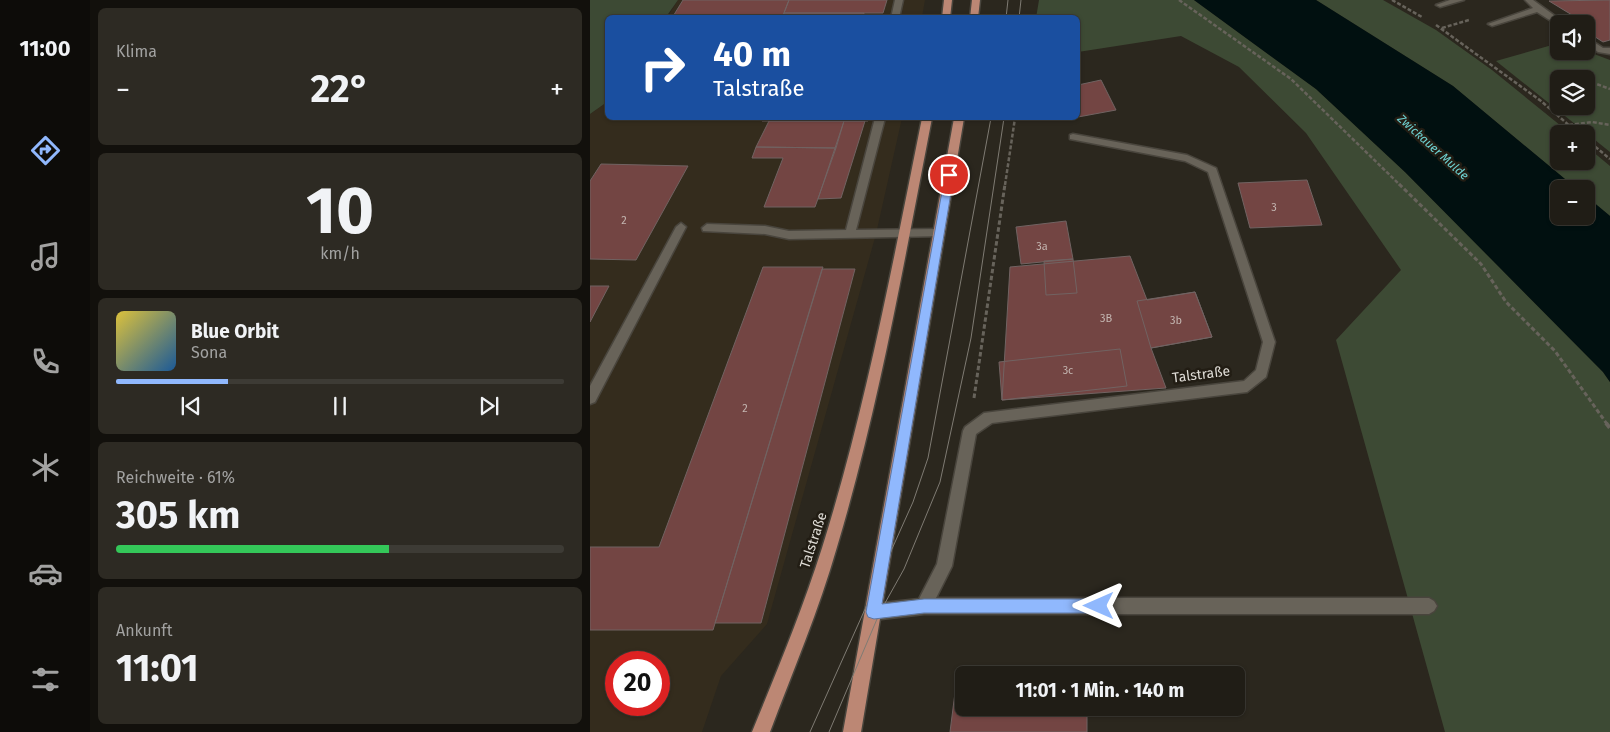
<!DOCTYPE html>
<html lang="de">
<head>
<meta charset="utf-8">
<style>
	:root { --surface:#201d16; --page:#2d2a23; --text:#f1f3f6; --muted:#a2a2a1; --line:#3d3b35; --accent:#90b8fd }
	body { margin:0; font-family:"Fira Sans",sans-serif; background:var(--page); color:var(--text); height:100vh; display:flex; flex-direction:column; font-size:19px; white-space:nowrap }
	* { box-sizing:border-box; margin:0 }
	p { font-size:16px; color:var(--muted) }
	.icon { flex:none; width:28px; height:28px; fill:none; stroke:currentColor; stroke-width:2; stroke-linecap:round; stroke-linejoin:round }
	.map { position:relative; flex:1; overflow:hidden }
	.side { display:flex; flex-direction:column; gap:8px; padding:8px; background:#12100c; width:500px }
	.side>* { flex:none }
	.hud { position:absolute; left:15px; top:15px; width:475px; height:105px; border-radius:8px; box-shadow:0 1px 4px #0004,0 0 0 1px var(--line); background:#1a4fa0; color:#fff; overflow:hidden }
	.controls { position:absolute; left:960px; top:15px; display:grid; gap:10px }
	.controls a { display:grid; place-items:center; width:45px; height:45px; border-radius:8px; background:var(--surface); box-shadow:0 1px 4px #0004,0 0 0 1px var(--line); font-size:25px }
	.speed { position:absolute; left:15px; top:651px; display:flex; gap:10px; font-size:25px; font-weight:700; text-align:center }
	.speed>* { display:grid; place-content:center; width:65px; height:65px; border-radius:50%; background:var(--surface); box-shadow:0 1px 4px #0004,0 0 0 1px var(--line); line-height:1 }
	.speed .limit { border:8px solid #d22; background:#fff; color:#111 }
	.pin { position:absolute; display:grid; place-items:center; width:42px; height:42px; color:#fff; margin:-21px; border:2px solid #fff; border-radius:50%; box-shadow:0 1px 5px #0007 }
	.me { position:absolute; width:55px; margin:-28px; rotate:270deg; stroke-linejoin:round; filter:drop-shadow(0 0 4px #0008) }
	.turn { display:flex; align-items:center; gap:18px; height:105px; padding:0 25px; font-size:22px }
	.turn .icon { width:65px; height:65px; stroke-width:2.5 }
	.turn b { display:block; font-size:35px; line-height:42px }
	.big { font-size:38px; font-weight:700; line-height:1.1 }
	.side .widget { flex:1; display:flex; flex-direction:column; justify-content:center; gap:8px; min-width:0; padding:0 18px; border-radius:8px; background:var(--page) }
	.side .dial { align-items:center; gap:0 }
	.dial b { font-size:65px; line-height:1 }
	.song { display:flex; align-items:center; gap:15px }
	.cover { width:60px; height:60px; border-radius:8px; background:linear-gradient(135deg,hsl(50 70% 55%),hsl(210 70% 35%)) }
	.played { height:5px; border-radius:2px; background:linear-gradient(90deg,var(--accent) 25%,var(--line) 25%) }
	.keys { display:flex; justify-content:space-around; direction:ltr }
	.heat { display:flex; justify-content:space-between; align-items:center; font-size:28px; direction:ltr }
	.charge { height:8px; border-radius:4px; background:linear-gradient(90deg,#34c759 61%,var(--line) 0) }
	.trip { position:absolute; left:365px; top:666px; width:290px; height:50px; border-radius:8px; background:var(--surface); box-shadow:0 1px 4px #0004,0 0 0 1px var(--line); font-weight:700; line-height:50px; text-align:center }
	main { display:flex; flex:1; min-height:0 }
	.dock { display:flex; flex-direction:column; width:90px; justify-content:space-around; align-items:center; background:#0d0c09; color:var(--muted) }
	.dock .icon { width:35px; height:35px }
	.dock .selected { color:var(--accent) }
	.dock b { font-size:22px; color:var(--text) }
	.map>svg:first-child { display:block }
	.built { fill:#342c1d; fill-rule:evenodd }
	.green { fill:#3d4a34; fill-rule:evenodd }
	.water { fill:#011010 }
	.building { fill:#734543; stroke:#716362 }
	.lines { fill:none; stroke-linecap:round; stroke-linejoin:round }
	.lane-casing { stroke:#49453d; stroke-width:3 }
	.primary-casing { stroke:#49453d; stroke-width:3 }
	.path-far2 { stroke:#67635b; stroke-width:2.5; stroke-dasharray:4 2; stroke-linecap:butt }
	.path-far1 { stroke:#67635b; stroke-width:3; stroke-dasharray:4.5 2.5; stroke-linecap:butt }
	.path { stroke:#67635b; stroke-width:4; stroke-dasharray:6 3; stroke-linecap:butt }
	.lane { fill:#686359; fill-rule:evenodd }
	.primary { fill:#bc8774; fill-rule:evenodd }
	.tram { stroke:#7f7b73; stroke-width:1 }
	.route { fill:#90b8fd; stroke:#5e78a4 }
	.labels { text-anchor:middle; stroke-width:5; stroke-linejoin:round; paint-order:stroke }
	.number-label { font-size:11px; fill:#c4b6b1 }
	.far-water-label { font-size:12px; font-style:italic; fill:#6ed2d2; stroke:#221d14 }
	.street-label { font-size:14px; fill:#dfdcd6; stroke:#221d14 }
</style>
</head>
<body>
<main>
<nav class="dock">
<b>11:00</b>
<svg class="icon selected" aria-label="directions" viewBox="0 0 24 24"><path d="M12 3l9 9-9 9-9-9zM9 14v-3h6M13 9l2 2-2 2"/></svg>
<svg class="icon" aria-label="music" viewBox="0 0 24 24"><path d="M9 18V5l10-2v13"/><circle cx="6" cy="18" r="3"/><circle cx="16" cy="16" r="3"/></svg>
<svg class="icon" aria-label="phone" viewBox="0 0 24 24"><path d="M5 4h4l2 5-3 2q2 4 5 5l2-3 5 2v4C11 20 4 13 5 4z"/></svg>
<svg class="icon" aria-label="climate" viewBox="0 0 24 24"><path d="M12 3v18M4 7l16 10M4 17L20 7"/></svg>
<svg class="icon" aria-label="car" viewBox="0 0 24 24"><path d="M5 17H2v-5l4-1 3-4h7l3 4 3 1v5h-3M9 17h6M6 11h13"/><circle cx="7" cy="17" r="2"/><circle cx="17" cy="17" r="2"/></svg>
<svg class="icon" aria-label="filters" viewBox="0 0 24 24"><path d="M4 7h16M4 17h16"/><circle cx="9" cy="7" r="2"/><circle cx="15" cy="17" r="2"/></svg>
</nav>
<section class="side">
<div class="widget"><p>Klima</p>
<div class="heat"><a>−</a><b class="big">22°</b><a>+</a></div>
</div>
<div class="widget dial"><b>10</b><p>km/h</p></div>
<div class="widget">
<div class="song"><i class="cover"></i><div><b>Blue Orbit</b><p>Sona</p></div></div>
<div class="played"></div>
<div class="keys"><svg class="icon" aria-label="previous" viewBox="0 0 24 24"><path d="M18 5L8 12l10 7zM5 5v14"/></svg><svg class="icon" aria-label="pause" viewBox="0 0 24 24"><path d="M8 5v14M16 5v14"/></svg><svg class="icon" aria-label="next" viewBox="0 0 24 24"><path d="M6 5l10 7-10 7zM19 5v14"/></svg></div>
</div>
<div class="widget"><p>Reichweite · 61%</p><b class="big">305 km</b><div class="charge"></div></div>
<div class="widget"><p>Ankunft</p><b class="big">11:01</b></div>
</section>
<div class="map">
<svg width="1020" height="732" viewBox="0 0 1020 732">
	<rect width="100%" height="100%" fill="#2b271e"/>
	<path class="built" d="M88,0h247l-3,17 -255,1z
		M17,102l1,16h294l-26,116 -109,390 -46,52 -19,56h-112v-618zM26,662h43v43h-43z"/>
	<path class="green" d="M0,0h88l-12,17 -58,1 -1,84 -17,12z
		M449,0h155l122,89 89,83 198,200 7,10v350h-165l-109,-392 65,-70 -95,-137 -67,-66 -58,-31 -103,16v-34h-42z
		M726,0h67l53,30 56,40 79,64h-12v27h27v-15l24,20v50l-24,-20v-7h-9l-124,-103z
		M969,43v8h27l24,9v92l-114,-91zM969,79h27v27h-27z"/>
	<path class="water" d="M604,0h122l137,86 124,103h-18v27h27v-20l24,20v166l-7,-10 -198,-200 -89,-83z"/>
	<path class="building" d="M93,0h106l-7,18h-110z
		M199,0h98l-4,13h-99z
		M1020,0v40l-7,2 -17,-11v-7h-12l-9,-6 7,-3 -23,-14z
		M194,13h80l-1,5h-81z
		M511,80l15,30 -38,7v-32z
		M174,118h62l-1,3h-63z
		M236,118h43l-1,3h-43z
		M179,121h75l-8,27 -80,-1z
		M254,121h21l-24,77 -23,1z
		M166,147l80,1 -21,59h-51l19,-49h-31z
		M11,164l87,2 -52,94 -46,-1v-78z
		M717,180l15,45 -72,3 -12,-45z
		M476,221l7,38 -52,5 -5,-37z
		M540,256l17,44 48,-8 17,45 -61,11 15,40 -164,12 8,-133z
		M483,259l4,34 -31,2 -2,-34z
		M173,267h60l-110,363h-123v-83h69z
		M232,269h33l-94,354h-46z
		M0,286h19l-19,36z
		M605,292l17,45 -61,11 -14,-47z
		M530,349l7,37 -125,14 -3,-38z
		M368,669l171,2v4h-165v33h166v8l-43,-1v17h-137z"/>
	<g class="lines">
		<defs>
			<path id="lane" d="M305,0h8l-4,18h-8z
				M860,0h14l-24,7 -4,-2z
				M935,0h8l33,24h-7v2l-22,-14 -45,14 -4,-2 45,-16z
				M996,37l17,11h7v6l-12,-2 -12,-9z
				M285,118h10l-29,112 83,-1 5,4 -1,3 -154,3 -24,-5 -62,-3 -1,-3 5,-4 58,2 24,5 57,-1z
				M483,134l114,21 29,13 59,174 -9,35 -19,15 -255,31 -16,11 -24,132 -16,32h493l5,3 3,5 -3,5 -5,3h-505l-51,6 -6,-2 -2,-6 2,-6 6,-2 46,-5 18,-35 26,-133 2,-4 19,-14 260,-32 12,-11 7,-28 -55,-170 -23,-11 -115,-22v-4z
				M91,223l5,4 -91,175 -5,2v-18l86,-159z"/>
			<path id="primary" d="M354,0h8l-2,18h-8z
				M382,0h8l-2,18h-8z
				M332,118h10c-28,144 -53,289 -95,429 -18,63 -44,124 -67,185h-18c25,-61 50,-121 70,-184 44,-140 71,-286 100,-430z
				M364,118h10l-103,614h-18z"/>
		</defs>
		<use href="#lane" class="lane-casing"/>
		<use href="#primary" class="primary-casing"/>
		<path class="path-far2" d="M589,0l112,79 109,106
			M802,0l30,17
			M846,25l105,76 38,33
			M852,28l27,-8
			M980,74l13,5
			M996,80l24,9
			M979,125l23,-3 18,3
			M996,139l24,20
			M415,185l10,-67"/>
		<path class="path-far1" d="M809,184l82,80 25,38 49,49 52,73
			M384,398l31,-214"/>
		<path class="path" d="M1016,423l4,5"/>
		<use href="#lane" class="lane"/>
		<use href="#primary" class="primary"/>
		<path class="tram" d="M416,18l2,-18
			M429,18l2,-18
			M220,732l103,-230 15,-44 63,-340
			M239,732l51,-120 24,-43 36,-87 31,-144 33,-220"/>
	</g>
	<path class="route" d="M359,172l5,3 -72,429 42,-5h175l5,2 2,5 -2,5 -5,2h-175l-50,6 -6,-2 -2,-5 79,-437z"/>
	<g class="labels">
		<g class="number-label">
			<text x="684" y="211">3</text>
			<text x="34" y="224">2</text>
			<text x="452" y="250">3a</text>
			<text x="516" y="322">3B</text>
			<text x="586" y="324">3b</text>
			<text x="478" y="374">3c</text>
			<text x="155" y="412">2</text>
		</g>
		<g class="far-water-label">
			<text transform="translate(843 147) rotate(42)" y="4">Zwickauer Mulde</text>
		</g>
		<g class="street-label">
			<text transform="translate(611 374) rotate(-7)" y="5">Talstraße</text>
			<text transform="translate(223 540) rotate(-72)" y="5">Talstraße</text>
		</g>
	</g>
</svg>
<div class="controls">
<a><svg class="icon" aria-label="sound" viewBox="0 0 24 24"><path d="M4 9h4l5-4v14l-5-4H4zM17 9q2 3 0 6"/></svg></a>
<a><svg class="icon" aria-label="layers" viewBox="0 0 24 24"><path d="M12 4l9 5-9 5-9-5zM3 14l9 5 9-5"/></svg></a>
<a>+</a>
<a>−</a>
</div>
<div class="speed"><div class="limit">20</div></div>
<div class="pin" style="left:359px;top:175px;background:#d93025"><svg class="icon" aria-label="arrive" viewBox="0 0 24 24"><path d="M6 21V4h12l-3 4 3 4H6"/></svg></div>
<svg class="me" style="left:509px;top:606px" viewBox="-20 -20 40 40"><path d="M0-17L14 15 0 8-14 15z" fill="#90b8fd" stroke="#fff" stroke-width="4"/></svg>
<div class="trip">11:01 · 1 Min. · 140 m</div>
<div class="hud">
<div class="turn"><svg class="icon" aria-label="right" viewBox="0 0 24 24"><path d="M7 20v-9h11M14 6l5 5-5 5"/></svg><div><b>40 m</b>Talstraße</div></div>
</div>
</div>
</main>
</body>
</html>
